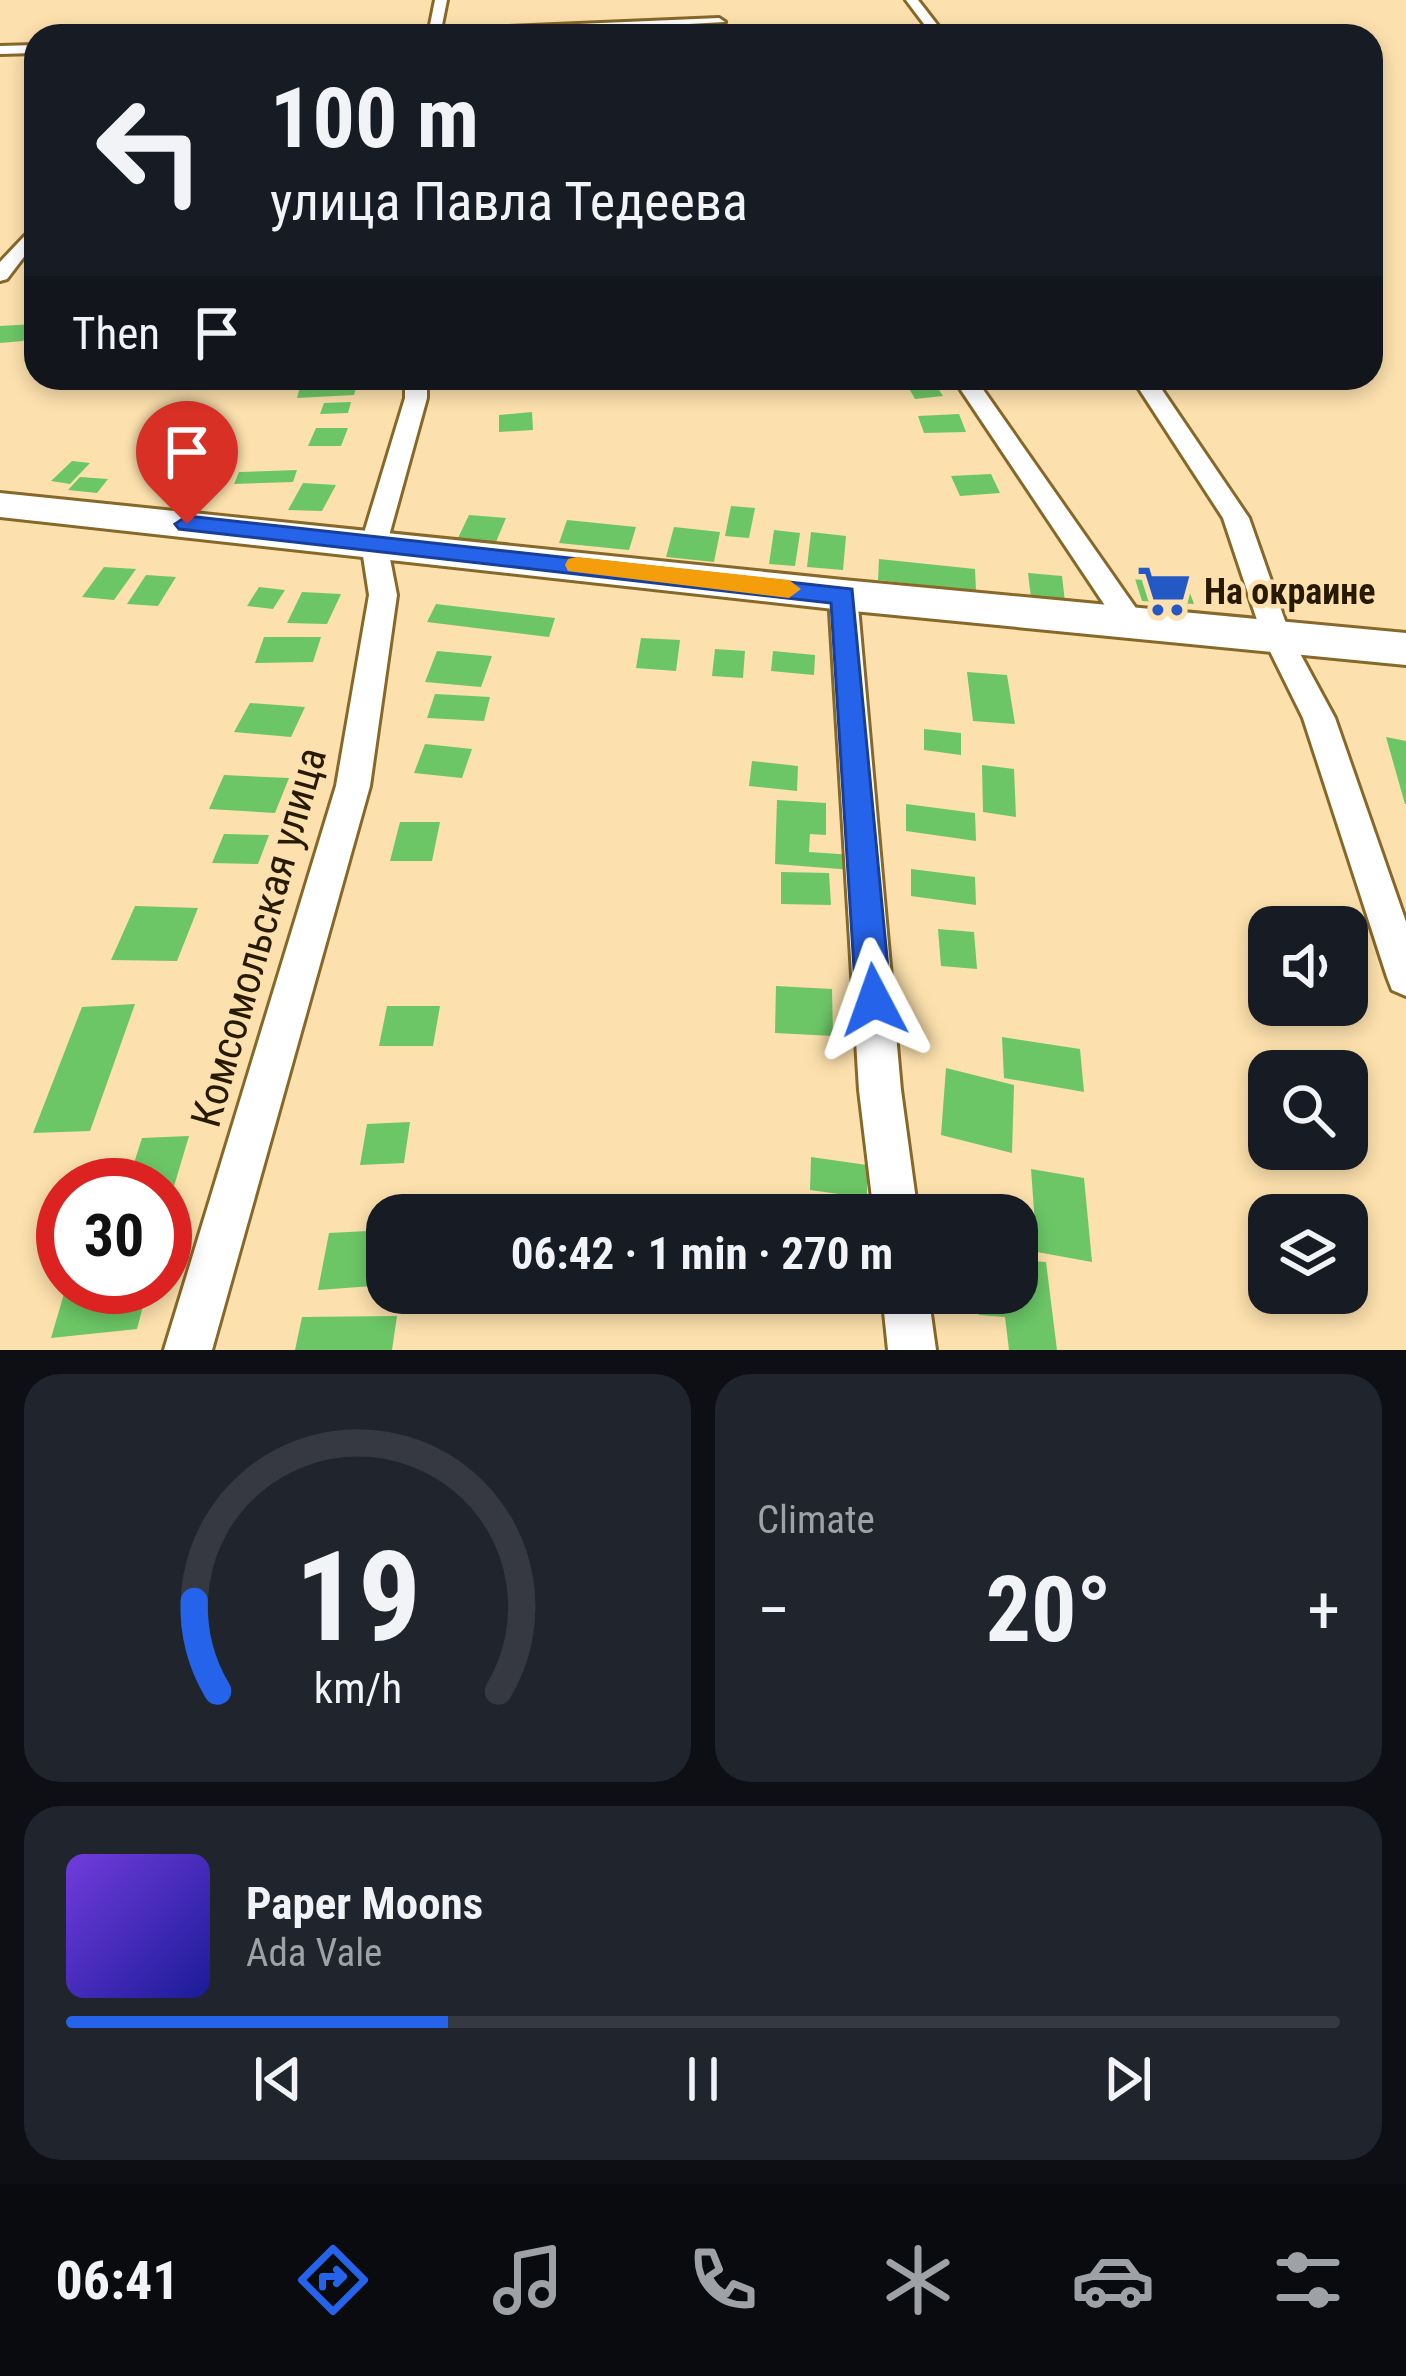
<!DOCTYPE html>
<html lang="en">
<head>
<meta charset="utf-8">
<style>
	:root { --surface:#171b24; --page:#20242c; --text:#f1f3f6; --muted:#9ea1a6; --line:#363941; --accent:#2563eb }
	body { margin:0; font-family:"Roboto Condensed",sans-serif; background:var(--page); color:var(--text); height:100vh; display:flex; flex-direction:column; font-size:45px; white-space:nowrap }
	* { box-sizing:border-box; margin:0 }
	p { font-size:39px; color:var(--muted) }
	.icon { flex:none; width:66px; height:66px; fill:none; stroke:currentColor; stroke-width:2; stroke-linecap:round; stroke-linejoin:round }
	.map { position:relative; height:1350px; overflow:hidden }
	.sheet { display:flex; flex-direction:column; gap:24px; padding:24px; background:#0d0f14; flex:1 }
	.sheet>* { flex:none }
	.banner { position:absolute; left:24px; top:24px; width:1359px; height:366px; border-radius:36px; box-shadow:0 6px 18px #0003; background:#171b24; color:var(--text); overflow:hidden }
	.fabs { position:absolute; left:1248px; top:906px; display:grid; gap:24px }
	.fabs a { display:grid; place-items:center; width:120px; height:120px; border-radius:24px; background:var(--surface); box-shadow:0 6px 18px #0003; font-size:60px }
	.speed { position:absolute; left:36px; top:1158px; display:flex; gap:24px; font-size:60px; font-weight:700; text-align:center }
	.speed>* { display:grid; place-content:center; width:156px; height:156px; border-radius:50%; background:var(--surface); box-shadow:0 6px 18px #0003; line-height:1 }
	.speed .limit { border:18px solid #d22; background:#fff; color:#111 }
	.pin { position:absolute; display:grid; place-items:center; width:102px; height:102px; color:#fff; margin:-123px -51px; border-radius:50% 50% 50% 0; rotate:-45deg; box-shadow:0 0 12px #0007 }
	.pin .icon { rotate:45deg }
	.me { position:absolute; width:132px; margin:-66px; rotate:356deg; stroke-linejoin:round; filter:drop-shadow(0 0 9px #0008) }
	.turn { display:flex; align-items:center; gap:42px; height:252px; padding:0 48px; font-size:54px }
	.turn .icon { width:156px; height:156px; stroke-width:2.5 }
	.turn b { display:block; font-size:84px; line-height:102px }
	.then { display:flex; align-items:center; height:114px; padding:0 48px; background:#0003; gap:24px; font-size:45px }
	.big { font-size:90px; font-weight:700; line-height:1.1 }
	.sheet .widget { flex:1; display:flex; flex-direction:column; justify-content:center; gap:18px; min-width:0; padding:0 42px; border-radius:36px; background:var(--page) }
	.sheet .dial { align-items:center; gap:0 }
	.dial svg { height:312px; overflow:visible; fill:none; stroke:var(--line); stroke-width:7; stroke-linecap:round; text-anchor:middle }
	.dial text { fill:var(--text); stroke:none }
	.song { display:flex; align-items:center; gap:36px }
	.cover { width:144px; height:144px; border-radius:18px; background:linear-gradient(135deg,hsl(260 70% 55%),hsl(240 70% 35%)) }
	.played { height:12px; border-radius:6px; background:linear-gradient(90deg,var(--accent) 30%,var(--line) 30%) }
	.keys { display:flex; justify-content:space-around; direction:ltr }
	.heat { display:flex; justify-content:space-between; align-items:center; font-size:66px; direction:ltr }
	.sheet .tiles { flex:1; display:grid; gap:24px; grid-template-columns:1fr 1fr }
	.widget:last-child { grid-column:span 2 }
	.trip { position:absolute; left:366px; top:1194px; width:672px; height:120px; border-radius:36px; background:var(--surface); box-shadow:0 6px 18px #0003; font-weight:700; line-height:120px; text-align:center }
	.tab-bar { display:flex; height:192px; justify-content:space-around; align-items:center; background:#090b0e; color:var(--muted) }
	.tab-bar .icon { width:84px; height:84px }
	.tab-bar .selected { color:var(--accent) }
	.tab-bar b { font-size:54px; color:var(--text) }
	.map>svg:first-child { display:block }
	.building { fill:#6cc666 }
	.lines { fill:none; stroke-linecap:round; stroke-linejoin:round }
	.street-casing { stroke:#876828; stroke-width:6 }
	.secondary-casing { stroke:#876828; stroke-width:6 }
	.street { fill:#fff; fill-rule:evenodd }
	.secondary { fill:#fff; fill-rule:evenodd }
	.route { fill:#2563eb; stroke:#184099; stroke-width:3 }
	.slow { fill:#f59e0b }
	.labels { text-anchor:middle; stroke-width:9; stroke-linejoin:round; paint-order:stroke }
	.poi-label { font-size:36px; font-weight:bold; fill:#271a01; stroke:#fce0ad; text-anchor:start }
	.near-street-label { font-size:42px; fill:#271a01; stroke:#fce0ad }
</style>
</head>
<body>
<div class="map">
<svg width="1406" height="1350" viewBox="0 0 1406 1350">
	<rect width="100%" height="100%" fill="#fce0ad"/>
	<path class="building" d="M35,324l-12,17 -23,2v-17z
		M934,382l9,14 -28,3 -8,-14z
		M357,385l-3,10 -57,3 3,-11z
		M351,402l-3,11 -28,1 4,-11z
		M532,412l1,18 -34,2v-17z
		M959,414l7,18 -42,1 -6,-17z
		M316,428h32l-7,18h-33z
		M72,461l18,2 -20,21 -19,-3z
		M297,470l-4,12 -59,2 5,-12z
		M991,474l9,19 -40,3 -9,-20z
		M209,476l20,2 -17,21 -20,-2z
		M80,477l28,2 -11,14 -29,-3z
		M303,483l33,2 -14,26 -34,-1z
		M731,506l24,2 -6,30 -24,-2z
		M469,515l37,3 -10,24 -38,-4z
		M567,520l69,7 -7,23 -70,-7z
		M674,527l46,5 -6,30 -48,-5z
		M774,530l26,3 -5,33 -26,-2z
		M811,532l35,4 -3,34 -36,-3z
		M879,559l96,10 1,22 -98,-11z
		M104,567l32,2 -22,31 -32,-3z
		M1028,573l34,3 3,26 -34,-4z
		M146,575l30,2 -18,29 -31,-2z
		M1135,579l51,3 8,22 -52,-3z
		M259,587l26,3 -12,19 -26,-3z
		M302,592l39,2 -14,30 -40,-1z
		M436,604l119,14 -6,19 -122,-15z
		M264,637h57l-8,25 -58,1z
		M641,638l39,2 -4,31 -40,-3z
		M715,649l30,2 -2,27 -31,-2z
		M437,651l55,5 -11,31 -56,-5z
		M773,651l42,4 -1,20 -43,-4z
		M967,672l40,3 8,49 -42,-3z
		M435,694l55,3 -6,24 -57,-3z
		M250,703l55,4 -14,30 -57,-5z
		M924,729l37,4v22l-37,-5z
		M1386,737l20,4v63h-1z
		M425,744l47,5 -10,29 -48,-5z
		M752,761l46,5 -1,25 -48,-5z
		M982,765l32,4 2,48 -33,-5z
		M224,775l65,3 -14,35 -66,-4z
		M777,800l49,3v32l-16,-1 -1,18 44,3v15l-78,-6z
		M906,804l69,9 1,28 -70,-10z
		M400,822h40l-8,39h-42z
		M224,834l45,1 -11,29 -46,-1z
		M911,869l64,8 1,28 -65,-9z
		M781,872l48,1 2,32 -50,-1z
		M135,906l63,2 -21,53 -66,-1z
		M938,929l36,3 3,37 -36,-3z
		M776,986l56,3 1,47 -58,-3z
		M135,1004l-45,127 -57,2 49,-126z
		M387,1006h53l-7,40h-54z
		M1002,1037l78,12 4,43 -80,-14z
		M946,1068l68,17 -2,68 -71,-18z
		M410,1122l-6,41 -44,2 7,-41z
		M189,1136l-23,77h-1v-28h-38l15,-47z
		M811,1157l56,8v33l-57,-8z
		M1031,1169l53,9 8,84 -55,-10z
		M813,1201l25,2 1,12h-27z
		M387,1230v55l-69,5 11,-57z
		M1017,1260l29,2 11,88h-48l-4,-33 -26,-2 -2,-22h40z
		M66,1287h82l-11,42 -86,9z
		M726,1293h42l-1,11 -41,-3z
		M397,1316l-5,34h-97l7,-33z"/>
	<g class="lines">
		<defs>
			<path id="street" d="M435,0h12l-6,30 278,-12 6,4 -251,14h-96l51,-6z
				M906,0h12l28,36h-13z
				M36,45v8l-36,1v-8z
				M36,224v17l-29,38 -7,2v-19z
				M405,378h22v20l-40,145 10,52 -27,191 -158,564h-48l172,-564 33,-191 -8,-52 44,-145z
				M953,378h22l165,236 4,7 -4,7h-20z
				M1132,378h22l95,140 41,117 45,83 71,204v74l-14,-6 -5,-13 -84,-259 -41,-83 -39,-117z
				M843,585l14,10 44,495 17,125h-44l-15,-125 -30,-495z
				M882,1293h46l8,57h-48z"/>
			<path id="secondary" d="M0,493l843,87 563,53v32l-563,-55 -843,-93z"/>
		</defs>
		<use href="#street" class="street-casing"/>
		<use href="#secondary" class="secondary-casing"/>
		<use href="#street" class="street"/>
		<use href="#secondary" class="secondary"/>
	</g>
	<path class="route" d="M187,516l665,73 39,411 -5,12 -12,5 -13,-5 -5,-12 -25,-397 -652,-74 -4,-5z"/>
	<path class="slow" d="M577,557l212,23 12,9 -12,9 -221,-27 -3,-6 3,-6z"/>
	<defs>
		<symbol id="supermarket-bare" viewBox="-9 -9 18 18"><path d="M-6-5.5h2.5l.6 2H6L4.5 2H-2.5L-4.4-4H-6ZM-1.5 3.2a1.3 1.3 0 1 0 .1 0ZM3 3.2a1.3 1.3 0 1 0 .1 0Z" fill="#2458c5" stroke="#fce0ad" stroke-width="2.5" paint-order="stroke"/></symbol>
	</defs>
	<g fill-rule="evenodd">
		<use href="#supermarket-bare" x="1126" y="553" width="76" height="76"/>
	</g>
	<g class="labels">
		<g class="poi-label">
			<text x="1204" y="604">На окраине</text>
		</g>
		<g class="near-street-label">
			<text transform="translate(258 937) rotate(-74)" y="15">Комсомольская улица</text>
		</g>
	</g>
</svg>
<div class="fabs">
<a><svg class="icon" aria-label="sound" viewBox="0 0 24 24"><path d="M4 9h4l5-4v14l-5-4H4zM17 9q2 3 0 6"/></svg></a>
<a><svg class="icon" aria-label="search" viewBox="0 0 24 24"><circle cx="10" cy="10" r="6"/><path d="M15 15l6 6"/></svg></a>
<a><svg class="icon" aria-label="layers" viewBox="0 0 24 24"><path d="M12 4l9 5-9 5-9-5zM3 14l9 5 9-5"/></svg></a>
</div>
<div class="speed"><div class="limit">30</div></div>
<div class="pin" style="left:187px;top:524px;background:#d93025"><svg class="icon" aria-label="arrive" viewBox="0 0 24 24"><path d="M6 21V4h12l-3 4 3 4H6"/></svg></div>
<svg class="me" style="left:874px;top:1000px" viewBox="-20 -20 40 40"><path d="M0-17L14 15 0 8-14 15z" fill="#2563eb" stroke="#fff" stroke-width="4"/></svg>
<div class="trip">06:42 · 1 min · 270 m</div>
<div class="banner">
<div class="turn"><svg class="icon" aria-label="left" viewBox="0 0 24 24"><path d="M17 20v-9H6M10 6l-5 5 5 5"/></svg><div><b>100 m</b>улица Павла Тедеева</div></div>
<div class="then">Then<svg class="icon" aria-label="arrive" viewBox="0 0 24 24"><path d="M6 21V4h12l-3 4 3 4H6"/></svg></div>
</div>
</div>
<section class="sheet">
<div class="tiles">
<div class="widget dial"><svg viewBox="0 0 100 80">
<path d="M14 69A42 42 0 1 1 86 69"/>
<path d="M14 69A42 42 0 0 1 8 46" stroke="#2563eb"/>
<text x="50" y="56" font-size="32" font-weight="700">19</text>
<text x="50" y="72" font-size="11">km/h</text>
</svg></div>
<div class="widget"><p>Climate</p>
<div class="heat"><a>−</a><b class="big">20°</b><a>+</a></div>
</div>
<div class="widget">
<div class="song"><i class="cover"></i><div><b>Paper Moons</b><p>Ada Vale</p></div></div>
<div class="played"></div>
<div class="keys"><svg class="icon" aria-label="previous" viewBox="0 0 24 24"><path d="M18 5L8 12l10 7zM5 5v14"/></svg><svg class="icon" aria-label="pause" viewBox="0 0 24 24"><path d="M8 5v14M16 5v14"/></svg><svg class="icon" aria-label="next" viewBox="0 0 24 24"><path d="M6 5l10 7-10 7zM19 5v14"/></svg></div>
</div>
</div>
</section>
<nav class="tab-bar">
<b>06:41</b>
<svg class="icon selected" aria-label="directions" viewBox="0 0 24 24"><path d="M12 3l9 9-9 9-9-9zM9 14v-3h6M13 9l2 2-2 2"/></svg>
<svg class="icon" aria-label="music" viewBox="0 0 24 24"><path d="M9 18V5l10-2v13"/><circle cx="6" cy="18" r="3"/><circle cx="16" cy="16" r="3"/></svg>
<svg class="icon" aria-label="phone" viewBox="0 0 24 24"><path d="M5 4h4l2 5-3 2q2 4 5 5l2-3 5 2v4C11 20 4 13 5 4z"/></svg>
<svg class="icon" aria-label="climate" viewBox="0 0 24 24"><path d="M12 3v18M4 7l16 10M4 17L20 7"/></svg>
<svg class="icon" aria-label="car" viewBox="0 0 24 24"><path d="M5 17H2v-5l4-1 3-4h7l3 4 3 1v5h-3M9 17h6M6 11h13"/><circle cx="7" cy="17" r="2"/><circle cx="17" cy="17" r="2"/></svg>
<svg class="icon" aria-label="filters" viewBox="0 0 24 24"><path d="M4 7h16M4 17h16"/><circle cx="9" cy="7" r="2"/><circle cx="15" cy="17" r="2"/></svg>
</nav>
</body>
</html>
